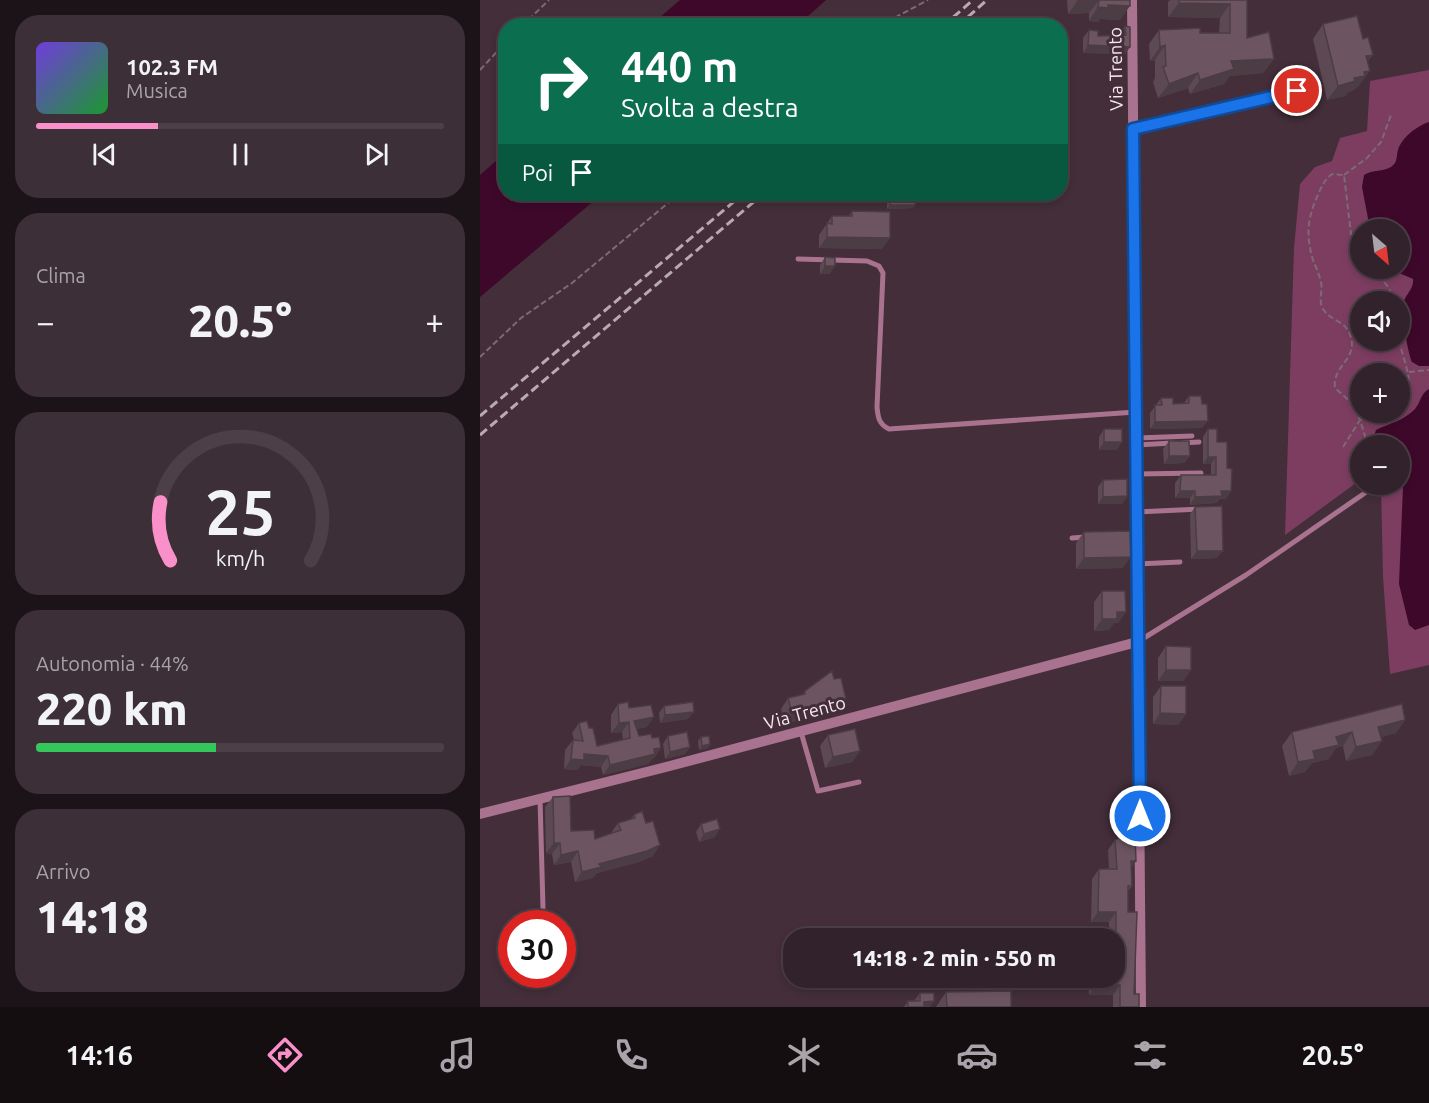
<!DOCTYPE html>
<html lang="it">
<head>
<meta charset="utf-8">
<style>
	:root { --surface:#32222b; --page:#3d2f37; --text:#f1f3f6; --muted:#a8a4a9; --line:#4d3f47; --accent:#f990ca }
	body { margin:0; font-family:Ubuntu,sans-serif; background:var(--page); color:var(--text); height:100vh; display:flex; flex-direction:column; font-size:22px; white-space:nowrap }
	* { box-sizing:border-box; margin:0 }
	p { font-size:20px; color:var(--muted) }
	.icon { flex:none; width:33px; height:33px; fill:none; stroke:currentColor; stroke-width:2; stroke-linecap:round; stroke-linejoin:round }
	.map { position:relative; flex:1; overflow:hidden }
	.sheet { display:flex; flex-direction:column; gap:15px; padding:15px; background:#1c1318; width:480px }
	.sheet>* { flex:none }
	.top-card { position:absolute; left:18px; top:18px; width:570px; height:183px; border-radius:24px; box-shadow:0 3px 9px #0003,0 0 0 2px var(--line); background:#0b6e4f; color:#fff; overflow:hidden }
	.needle { width:39px; rotate:152deg }
	.controls { position:absolute; left:870px; top:219px; display:grid; gap:12px }
	.controls a { display:grid; place-items:center; width:60px; height:60px; border-radius:50%; background:var(--surface); box-shadow:0 3px 9px #0003,0 0 0 2px var(--line); font-size:30px }
	.speed { position:absolute; left:18px; top:910px; display:flex; gap:12px; font-size:30px; font-weight:700; text-align:center }
	.speed>* { display:grid; place-content:center; width:78px; height:78px; border-radius:50%; background:var(--surface); box-shadow:0 3px 9px #0003,0 0 0 2px var(--line); line-height:1 }
	.speed .limit { border:9px solid #d22; background:#fff; color:#111 }
	.pin { position:absolute; display:grid; place-items:center; width:51px; height:51px; color:#fff; margin:-26px; border:3px solid #fff; border-radius:50%; box-shadow:0 2px 6px #0007 }
	.me { position:absolute; width:66px; margin:-33px; rotate:0deg; stroke-linejoin:round; filter:drop-shadow(0 0 4px #0008) }
	.turn { display:flex; align-items:center; gap:21px; height:126px; padding:0 24px; font-size:27px }
	.turn .icon { width:78px; height:78px; stroke-width:2.5 }
	.turn b { display:block; font-size:42px; line-height:51px }
	.then { display:flex; align-items:center; height:57px; padding:0 24px; background:#0003; gap:12px; font-size:22px }
	.big { font-size:45px; font-weight:800; line-height:1.1 }
	.sheet .tile { flex:1; display:flex; flex-direction:column; justify-content:center; gap:9px; min-width:0; padding:0 21px; border-radius:24px; background:var(--page) }
	.sheet .dial { align-items:center; gap:0 }
	.dial svg { height:156px; overflow:visible; fill:none; stroke:var(--line); stroke-width:7; stroke-linecap:round; text-anchor:middle }
	.dial text { fill:var(--text); stroke:none }
	.song { display:flex; align-items:center; gap:18px }
	.cover { width:72px; height:72px; border-radius:9px; background:linear-gradient(135deg,hsl(260 70% 55%),hsl(130 70% 35%)) }
	.played { height:6px; border-radius:3px; background:linear-gradient(90deg,var(--accent) 30%,var(--line) 30%) }
	.keys { display:flex; justify-content:space-around; direction:ltr }
	.heat { display:flex; justify-content:space-between; align-items:center; font-size:33px; direction:ltr }
	.charge { height:9px; border-radius:4px; background:linear-gradient(90deg,#34c759 44%,var(--line) 0) }
	.trip { position:absolute; left:303px; top:928px; width:342px; height:60px; border-radius:24px; background:var(--surface); box-shadow:0 3px 9px #0003,0 0 0 2px var(--line); font-weight:800; line-height:60px; text-align:center }
	.dock { display:flex; height:96px; justify-content:space-around; align-items:center; background:#140e11; color:var(--muted) }
	.dock .icon { width:42px; height:42px }
	.dock .selected { color:var(--accent) }
	.dock b { font-size:27px; color:var(--text) }
	main { display:flex; flex:1; min-height:0 }
	.map>svg:first-child { display:block }
	.green { fill:#7c3d61; fill-rule:evenodd }
	.water { fill:#3e082b }
	.lines { fill:none; stroke-linecap:round; stroke-linejoin:round }
	.path { stroke:#7d6a74; stroke-width:2; stroke-dasharray:6 3; stroke-linecap:butt }
	.service { stroke:#a97390; stroke-width:5 }
	.minor { stroke:#a97390; stroke-width:10 }
	.rail { stroke:#b9a9b1; stroke-width:3; stroke-dasharray:9 4.5; stroke-linecap:butt }
	.wall { fill:#5d4953 }
	.shaded-wall { fill:#4c3c44 }
	.building { fill:#6c5561; stroke:#4c3c44; stroke-width:1.5 }
	.route-casing { stroke:#114b97; stroke-width:15 }
	.route { stroke:#1a73e8; stroke-width:10 }
	.labels { text-anchor:middle; stroke-width:6; stroke-linejoin:round; paint-order:stroke }
	.street-label { font-size:18px; fill:#f7e9f0; stroke:#432e39 }
</style>
</head>
<body>
<main>
<section class="sheet">
<div class="tile">
<div class="song"><i class="cover"></i><div><b>102.3 FM</b><p>Musica</p></div></div>
<div class="played"></div>
<div class="keys"><svg class="icon" aria-label="previous" viewBox="0 0 24 24"><path d="M18 5L8 12l10 7zM5 5v14"/></svg><svg class="icon" aria-label="pause" viewBox="0 0 24 24"><path d="M8 5v14M16 5v14"/></svg><svg class="icon" aria-label="next" viewBox="0 0 24 24"><path d="M6 5l10 7-10 7zM19 5v14"/></svg></div>
</div>
<div class="tile"><p>Clima</p>
<div class="heat"><a>−</a><b class="big">20.5°</b><a>+</a></div>
</div>
<div class="tile dial"><svg viewBox="0 0 100 80">
<path d="M14 69A42 42 0 1 1 86 69"/>
<path d="M14 69A42 42 0 0 1 9 39" stroke="#f990ca"/>
<text x="50" y="56" font-size="32" font-weight="700">25</text>
<text x="50" y="72" font-size="11">km/h</text>
</svg></div>
<div class="tile"><p>Autonomia · 44%</p><b class="big">220 km</b><div class="charge"></div></div>
<div class="tile"><p>Arrivo</p><b class="big">14:18</b></div>
</section>
<div class="map">
<svg width="949" height="1007" viewBox="0 0 949 1007">
	<rect width="100%" height="100%" fill="#432e39"/>
	<path class="green" d="M949,70v595l-39,9 -7,-97 -2,-92 19,-1v-38h-40v34l-75,55 9,-287 6,-64 15,-17 17,-6 8,-23 27,-7 3,-50zM880,230h40v38h-40zM880,302h40v38h-40zM880,374h40v38h-40z"/>
	<path class="water" d="M200,0h146l-28,25h-147z
		M949,122v244h-10l-7,-4c-5,-12 -11,-49 -8,-61 3,-8 10,-13 9,-22l-23,-10 10,-1v-38l-30,-1 -8,-42 2,-12c9,-6 19,-3 27,-8 7,-5 5,-10 7,-17 4,-13 19,-24 31,-28z
		M25,153l1,41h96l-122,103v-122z
		M949,389v236l-14,5 -6,-5 -10,-41 4,-97 -3,-6v-35l-22,-1 -4,-9 2,-6c12,-6 29,-10 39,-21 6,-7 5,-15 14,-20z"/>
	<g class="lines">
		<path class="path" d="M42,26l27,-26
			M399,26l49,-26
			M0,70l26,-28
			M864,175l23,-17 14,-16 10,-27
			M880,252l-9,-18 -7,-59 -12,-1c-8,6 -11,14 -15,23 -10,23 -11,39 -4,63 3,7 6,14 8,22 2,9 -3,19 2,27 8,13 24,11 28,29 6,22 -19,28 -16,50l18,16 7,16 23,-8
			M893,268l16,20 5,14
			M919,340c4,21 15,38 7,59l-6,4
			M0,357l41,-39 51,-35 107,-89
			M929,372l20,-2
			M863,447l17,-27 8,26"/>
		<path class="service" d="M653,129l184,-43
			M318,259l69,2 12,5 4,7 -6,134c1,11 2,17 12,22l247,-17
			M657,438l55,-2
			M702,443l17,-1
			M656,445l37,-2
			M656,474l65,-1
			M656,512l65,-3
			M592,538l14,-1
			M657,564l43,-2
			M659,641l107,-66 129,-89
			M321,732l17,59 41,-9
			M60,799l3,109"/>
		<path class="minor" d="M652,0l9,1007
			M0,814l186,-47 471,-125"/>
		<path class="rail" d="M463,26l30,-26
			M478,26l29,-26
			M0,416l263,-222
			M0,435l283,-241"/>
	</g>
	<path class="wall" d="M587,0h63l-10,20 -20,-1 -2,3 -9,-1v-8l-21,1z
		M690,0h77v38l27,21 -11,14 -33,3 -6,8 -34,10 -2,-6 -30,10 -5,-16 2,-4v-18l-5,1 -1,-17 10,-14 41,3h19l1,-15 -52,-1v-15z
		M843,24l45,38 -9,24h-1l-4,4 -6,2 -3,4 -18,4 -14,-61z
		M645,26l5,21 -5,7 -42,-1v-15l6,-8 9,6h22l-1,-2z
		M410,197l25,8 -3,3 -25,1v-8z
		M372,211l30,38 -63,-1v-13l13,-19h17z
		M345,257l5,17h-10v-9z
		M709,396l13,32 -52,1v-16l11,-15 12,6 11,-1z
		M624,429l13,21h-18v-13z
		M728,429l9,13 10,26 4,23 -5,8h-6l-4,4 -26,2v-7h-15v-15l6,-8h30v-11h-8v-27z
		M689,441l21,15 -6,7 -20,1 -1,-15z
		M623,480l24,16 -5,8h-24v-17z
		M715,507l22,51 -26,1 -1,-45z
		M604,532l39,36 -47,1v-26z
		M622,591l24,21 -8,11h-4l-5,7 -15,1v-29z
		M686,646l25,24 -8,11h-25v-23z
		M354,679l12,20 -7,11 -55,14 -3,-15 7,-11 14,-3 3,-4z
		M681,686l25,28 -8,11 -25,-1v-27z
		M138,704l11,4 18,19 -11,2 3,7 15,23h-2l-4,5 -45,11 -2,-8 -20,-2 -4,5 -13,-1 1,-19 8,-10h1l-2,-7 7,-10 10,5 8,18 26,-6 -1,-8 -11,1v-18z
		M184,706l24,13 -28,4 -1,-10z
		M925,720l-9,13 -15,4 1,4 -10,14 -26,6 -3,-15 -7,2 -7,11 -17,4 -7,9 -16,4 -7,-30 10,-14z
		M348,735l32,16 -8,11 -27,6 -5,-22z
		M188,736l22,11 -5,7 -20,5 -2,-15z
		M221,737l9,7 -2,4 -9,2 -1,-9z
		M73,797l18,34 24,8 16,-6 7,-10 13,-4 3,-4 19,41 -14,6 -42,11 -4,5 -18,4 -4,-20 -17,3 -2,-11 -6,-1 -1,-46z
		M221,824l14,13 -16,5 -3,-10z
		M635,840l21,21 -5,8 1,17 -4,5v21l6,82 5,13h-26v-12h-24l-1,-17h26v-39h-5v-17h-18l1,-43 7,-10h10l-1,-19z
		M466,992l65,15h-75z
		M440,993l10,14h-26l4,-6h6z"/>
	<path class="shaded-wall" d="M598,0h21l-10,13 -21,1z
		M699,3l51,1 -10,14 -52,-1z
		M628,5l22,1 -10,14 -20,-1 -2,3 -9,-1 9,-14z
		M608,45l42,2 -5,7 -42,-1z
		M685,45l-10,15 -5,1 10,-14z
		M893,55l-11,15 4,-14z
		M794,59l-11,14 -33,3 -6,8 -34,10 10,-14 31,-19z
		M890,71l-11,15h-1l-4,4 -6,2 -3,4 -18,4 11,-14 16,-8 10,-6z
		M718,73l-10,15 -30,10 11,-14z
		M410,205h25l-3,3 -25,1z
		M347,237l63,1 -8,11 -63,-1z
		M345,266h10l-5,8h-10z
		M728,421l-6,7 -52,1 5,-7z
		M624,442h18l-5,8h-18z
		M689,456h21l-6,7 -20,1z
		M728,457h8l-5,7h-8z
		M700,491h15l-5,7h-15z
		M741,491h10l-5,8h-6l-4,4 -26,2 5,-8z
		M647,496l-5,8h-24l5,-7z
		M717,551h26l-6,7 -26,1z
		M651,557l-8,11 -47,1 8,-11z
		M637,612h9l-8,11h-4l-5,7 -15,1 8,-12z
		M686,670h25l-8,11h-25z
		M366,699l-7,11 -55,14 8,-11z
		M214,712l-6,7 -28,4 5,-8z
		M680,713l26,1 -8,11 -25,-1z
		M174,717l-7,10 -17,3 4,-9z
		M925,720l-9,13 -28,8 10,-14z
		M149,722l-7,10 -11,1 8,-10z
		M872,732l-9,14 -7,2 -7,11 -17,4 -7,9 -16,4 9,-14 15,-11 23,-14z
		M902,741l-10,14 -26,6 10,-14z
		M230,744l-2,4 -9,2 3,-4z
		M210,747l-5,7 -20,5 5,-7z
		M181,748l-7,11h-2l-4,5 -45,11 7,-10 44,-16z
		M380,751l-8,11 -27,6 8,-11z
		M104,754l24,2 -7,11 -20,-2 -4,5 -13,-1 7,-10z
		M240,829l-5,8 -16,5 5,-8z
		M74,843h6l-8,11 -6,-1z
		M180,845l-7,11 -14,6 -42,11 -4,5 -18,4 7,-10 17,-8z
		M98,851l-7,11 -17,3 7,-10z
		M651,861h5l-6,10z
		M618,912h18l-7,10h-18z
		M616,985h24l-7,10h-24z
		M454,1001l-4,6h-10l4,-5z"/>
	<path class="building" d="M619,0h31v6l-22,-1v3l-10,-1z
		M699,0h68v38l22,-6 5,27 -43,2 3,8 -34,11 -2,-7 -29,11 -6,-17 3,-1 -1,-21 -5,2 -1,-17 41,-2v5h30v-29l-51,-1z
		M877,16l6,23 5,-2 5,18 -7,1 4,15 -6,1 1,4 -11,2 1,3 -17,5 -15,-62z
		M645,26l5,1v20l-42,-2 1,-15 9,1v5l28,-1z
		M410,197h25v8h-25z
		M372,211l38,1v26l-63,-1v-14l5,1v-8h20z
		M345,257l10,1v8h-10z
		M709,396h12l1,8h5l1,17 -53,1v-17h7l-1,-7h12v6l16,-1z
		M624,429h18v13h-18z
		M728,429h9v13h10v26l5,1 -1,22h-10l1,5 -27,1v-6h-15l1,-16h35v-18h-8z
		M689,441h20l1,15h-21z
		M647,479v17l-24,1v-17z
		M742,506l1,45h-26l-2,-44z
		M650,531l1,26 -47,1v-26z
		M622,591h23l1,21h-9v7h-15z
		M686,646l25,1v23h-25z
		M352,671l2,8 7,-1 5,21 -54,14 -4,-15 17,-4v-3z
		M681,686h25v28l-26,-1z
		M148,702l1,6 22,-3 3,12 -20,4 5,15 12,-2 1,4 7,-1 2,11 -7,1 1,5 -45,11 -2,-9 -24,-2v6l-13,-1 2,-19 10,1 -4,-18 8,-2 2,7h4l4,18 33,-8 -1,-16 -10,1 -1,-19z
		M213,702l1,10 -29,3 -1,-9z
		M922,704l3,16 -27,7 4,14 -26,6 -4,-15 -16,5 3,8 -26,6 2,8 -17,3 -6,-30z
		M375,729l5,22 -27,6 -5,-22z
		M207,732l3,15 -20,5 -2,-16z
		M229,736l1,8 -8,2 -1,-9z
		M90,796l1,35 23,-1 1,9 26,-9 -3,-7 17,-5 -1,-3 8,-4 4,12 7,-2 7,24 -13,6 -48,13 2,3 -19,5 -4,-21 -17,4 -1,-12h-6l-1,-46z
		M237,819l3,10 -16,5 -3,-10z
		M646,834h9l1,27h-5l1,25h-4v26h9l-3,82h5v13h-19v-22h-24v-7h18v-39h-4v-2h6v-25h-18l1,-43h18l-2,-29z
		M531,991v16h-64l-1,-15z
		M440,993h14v8l-10,1v5h-16v-6h12z"/>
	<g class="lines">
		<defs>
			<path id="route" d="M660,816l-7,-687 164,-38"/>
		</defs>
		<use href="#route" class="route-casing"/>
		<use href="#route" class="route"/>
	</g>
	<g class="labels">
		<g class="street-label">
			<text transform="translate(636 69) rotate(-91)" y="6">Via Trento</text>
			<text transform="translate(325 713) rotate(-15)" y="6">Via Trento</text>
		</g>
	</g>
</svg>
<div class="controls">
<a><svg class="needle" viewBox="-14 -14 28 28"><path d="M0-13l5 13h-10z" fill="#e53935"/><path d="M0 13l5-13h-10z" fill="#a8a4a9"/></svg></a>
<a><svg class="icon" aria-label="sound" viewBox="0 0 24 24"><path d="M4 9h4l5-4v14l-5-4H4zM17 9q2 3 0 6"/></svg></a>
<a>+</a>
<a>−</a>
</div>
<div class="speed"><div class="limit">30</div></div>
<div class="pin" style="left:817px;top:91px;background:#d93025"><svg class="icon" aria-label="arrive" viewBox="0 0 24 24"><path d="M6 21V4h12l-3 4 3 4H6"/></svg></div>
<svg class="me" style="left:660px;top:816px" viewBox="-20 -20 40 40"><circle r="17" fill="#1a73e8" stroke="#fff" stroke-width="3"/><path d="M0-11L8 9 0 5-8 9z" fill="#fff"/></svg>
<div class="trip">14:18 · 2 min · 550 m</div>
<div class="top-card">
<div class="turn"><svg class="icon" aria-label="right" viewBox="0 0 24 24"><path d="M7 20v-9h11M14 6l5 5-5 5"/></svg><div><b>440 m</b>Svolta a destra</div></div>
<div class="then">Poi<svg class="icon" aria-label="arrive" viewBox="0 0 24 24"><path d="M6 21V4h12l-3 4 3 4H6"/></svg></div>
</div>
</div>
</main>
<nav class="dock">
<b>14:16</b>
<svg class="icon selected" aria-label="directions" viewBox="0 0 24 24"><path d="M12 3l9 9-9 9-9-9zM9 14v-3h6M13 9l2 2-2 2"/></svg>
<svg class="icon" aria-label="music" viewBox="0 0 24 24"><path d="M9 18V5l10-2v13"/><circle cx="6" cy="18" r="3"/><circle cx="16" cy="16" r="3"/></svg>
<svg class="icon" aria-label="phone" viewBox="0 0 24 24"><path d="M5 4h4l2 5-3 2q2 4 5 5l2-3 5 2v4C11 20 4 13 5 4z"/></svg>
<svg class="icon" aria-label="climate" viewBox="0 0 24 24"><path d="M12 3v18M4 7l16 10M4 17L20 7"/></svg>
<svg class="icon" aria-label="car" viewBox="0 0 24 24"><path d="M5 17H2v-5l4-1 3-4h7l3 4 3 1v5h-3M9 17h6M6 11h13"/><circle cx="7" cy="17" r="2"/><circle cx="17" cy="17" r="2"/></svg>
<svg class="icon" aria-label="filters" viewBox="0 0 24 24"><path d="M4 7h16M4 17h16"/><circle cx="9" cy="7" r="2"/><circle cx="15" cy="17" r="2"/></svg>
<b>20.5°</b>
</nav>
</body>
</html>
